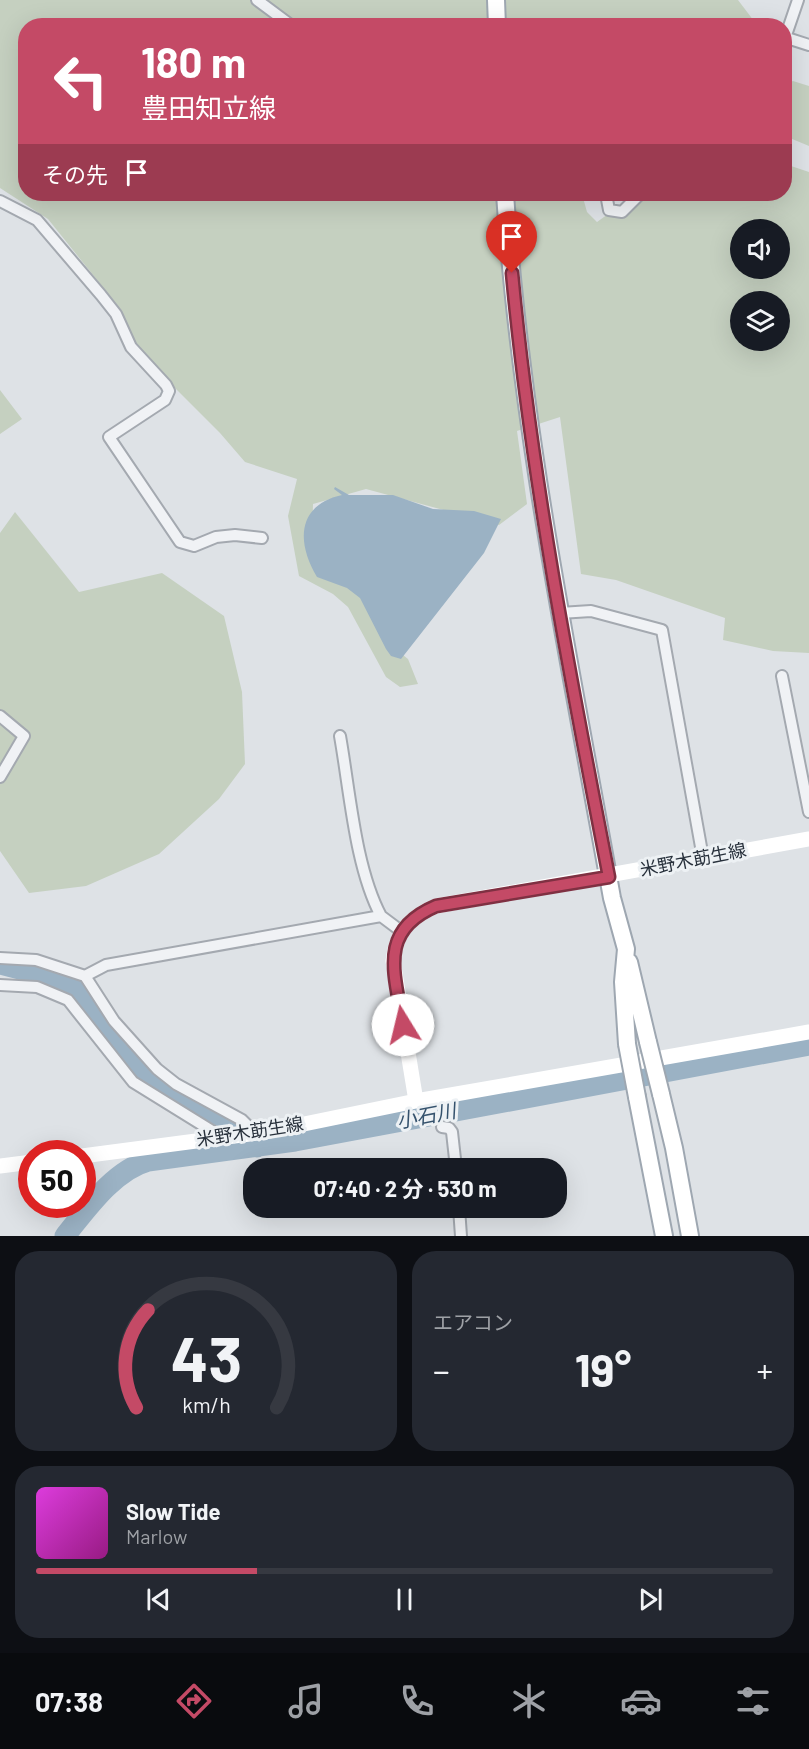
<!DOCTYPE html>
<html lang="ja">
<head>
<meta charset="utf-8">
<style>
	:root { --surface:#171b24; --page:#242831; --text:#f1f3f6; --muted:#9ea1a6; --line:#363941; --accent:#c44a66 }
	body { margin:0; font-family:Barlow,"Noto Sans JP",sans-serif; background:var(--page); color:var(--text); height:100vh; display:flex; flex-direction:column; font-size:22px; white-space:nowrap }
	* { box-sizing:border-box; margin:0 }
	p { font-size:20px; color:var(--muted) }
	.icon { flex:none; width:33px; height:33px; fill:none; stroke:currentColor; stroke-width:2; stroke-linecap:round; stroke-linejoin:round }
	.map { position:relative; height:1236px; overflow:hidden }
	.drawer { display:flex; flex-direction:column; gap:15px; padding:15px; background:#0d0f14; flex:1 }
	.drawer>* { flex:none }
	.top-card { position:absolute; left:18px; top:18px; width:774px; height:183px; border-radius:24px; box-shadow:0 6px 24px #0002; background:#c44a66; color:#fff; overflow:hidden }
	.buttons { position:absolute; left:730px; top:219px; display:grid; gap:12px }
	.buttons a { display:grid; place-items:center; width:60px; height:60px; border-radius:50%; background:var(--surface); box-shadow:0 6px 24px #0002; font-size:30px }
	.speed { position:absolute; left:18px; top:1140px; display:flex; gap:12px; font-size:30px; font-weight:700; text-align:center }
	.speed>* { display:grid; place-content:center; width:78px; height:78px; border-radius:50%; background:var(--surface); box-shadow:0 6px 24px #0002; line-height:1 }
	.speed .limit { border:9px solid #d22; background:#fff; color:#111 }
	.pin { position:absolute; display:grid; place-items:center; width:51px; height:51px; color:#fff; margin:-62px -26px; border-radius:50% 50% 50% 0; rotate:-45deg; box-shadow:0 0 6px #0007 }
	.pin .icon { rotate:45deg }
	.me { position:absolute; width:66px; margin:-33px; rotate:351deg; stroke-linejoin:round; filter:drop-shadow(0 0 4px #0008) }
	.turn { display:flex; align-items:center; gap:21px; height:126px; padding:0 24px; font-size:27px }
	.turn .icon { width:78px; height:78px; stroke-width:2.5 }
	.turn b { display:block; font-size:42px; line-height:51px }
	.then { display:flex; align-items:center; height:57px; padding:0 24px; background:#0003; gap:12px; font-size:22px }
	.big { font-size:45px; font-weight:700; line-height:1.1 }
	.drawer .widget { flex:1; display:flex; flex-direction:column; justify-content:center; gap:9px; min-width:0; padding:0 21px; border-radius:24px; background:var(--page) }
	.drawer .dial { align-items:center; gap:0 }
	.dial svg { height:156px; overflow:visible; fill:none; stroke:var(--line); stroke-width:7; stroke-linecap:round; text-anchor:middle }
	.dial text { fill:var(--text); stroke:none }
	.song { display:flex; align-items:center; gap:18px }
	.cover { width:72px; height:72px; border-radius:9px; background:linear-gradient(135deg,hsl(300 70% 55%),hsl(310 70% 35%)) }
	.played { height:6px; border-radius:3px; background:linear-gradient(90deg,var(--accent) 30%,var(--line) 30%) }
	.keys { display:flex; justify-content:space-around; direction:ltr }
	.heat { display:flex; justify-content:space-between; align-items:center; font-size:33px; direction:ltr }
	.drawer .tiles { flex:1; display:grid; gap:15px; grid-template-columns:1fr 1fr }
	.widget:last-child { grid-column:span 2 }
	.trip { position:absolute; left:243px; top:1158px; width:324px; height:60px; border-radius:24px; background:var(--surface); box-shadow:0 6px 24px #0002; font-weight:700; line-height:60px; text-align:center }
	.menu { display:flex; height:96px; justify-content:space-around; align-items:center; background:#090b0e; color:var(--muted) }
	.menu .icon { width:42px; height:42px }
	.menu .on { color:var(--accent) }
	.menu b { font-size:27px; color:var(--text) }
	.map>svg:first-child { display:block }
	.green { fill:#c5d0c0; fill-rule:evenodd }
	.water { fill:#9bb2c4 }
	.lines { fill:none; stroke-linecap:round; stroke-linejoin:round }
	.river { stroke:#9bb2c4; stroke-width:21 }
	.minor-casing { stroke:#a4a9b0; stroke-width:14 }
	.primary-casing { stroke:#9ea7b1; stroke-width:20 }
	.minor { stroke:#f0f2f5; stroke-width:10 }
	.secondary { stroke:#fff; stroke-width:15 }
	.primary { stroke:#fff; stroke-width:16 }
	.primary-bridge-casing { stroke:#9ea7b1; stroke-width:20; stroke-linecap:butt }
	.primary-bridge { stroke:#fff; stroke-width:16 }
	.route-casing { stroke:#7f3042; stroke-width:15 }
	.route { stroke:#c44a66; stroke-width:10 }
	.labels { text-anchor:middle; stroke-width:6; stroke-linejoin:round; paint-order:stroke }
	.street-label { font-size:18px; fill:#28313c; stroke:#edf1f4 }
	.water-label { font-size:20px; font-style:italic; fill:#35526d; stroke:#edf1f4 }
</style>
</head>
<body>
<div class="map">
<svg width="809" height="1236" viewBox="0 0 809 1236">
	<rect width="100%" height="100%" fill="#dee2e6"/>
	<path class="green" d="M0,0h738l19,25 -731,1v168h556l5,18 10,10 39,-28h148l1,-30 24,8v481l-36,-2 -50,-11 2,-22 -109,-38 -35,-6 -21,-157 -43,14 10,73 -28,21 -133,-36 -53,15 -1,37 32,37 41,41 8,28 15,12 10,25 -18,3 -14,-10 -38,-70 -15,-13 -34,-18 -11,-60 9,-37 -52,-17 -25,-29 -86,-86 -12,-36 -74,-92 -48,-31zM741,230h39v38h-39zM741,302h39v38h-39z
		M793,81l16,5v60l-24,-10v-52z
		M0,390l22,29 -22,15z
		M15,512l64,80 83,-19 62,43 18,76 3,72 -26,35 -60,55 -73,32 -57,7 -29,-42v-318z"/>
	<path class="water" d="M335,487l14,8h44l40,14 41,2 27,8 -17,34 -83,106 -10,-3 -5,-7 -26,-51 -13,-10 -30,-11c-21,-35 -20,-72 25,-82l-8,-6z"/>
	<g class="lines">
		<path class="river" d="M0,964l66,17 14,9 26,36 46,52 14,10 68,35 23,24
			M65,1236c21,-26 49,-66 83,-75l147,-20 514,-96"/>
		<defs>
			<path id="minor" d="M257,0l35,26
				M787,38l22,7
				M784,41l14,-41
				M606,194l3,16 13,2 18,-18
				M0,201l37,19 64,75 15,19 15,33 35,38 3,6 -4,9 -56,37 71,105 14,4 22,-9 19,-2 27,3
				M560,613l31,-2 71,19 41,228
				M782,676l27,136
				M0,716l24,20 -24,41
				M340,736c10,56 15,131 41,180
				M0,958l36,2 49,16 29,45 43,48 19,15 66,36 7,7 2,7
				M85,976l21,-11 275,-49 20,15
				M0,985l37,2 31,13 65,82 84,52 1,4
				M442,1127l7,1 3,4 4,36
				M459,1208l2,28"/>
			<path id="primary" d="M496,0l1,26
				M505,194c16,237 65,470 107,704l14,51 -3,33 4,62
				M629,962l19,80
				M661,1094l13,54 16,88
				M637,1097l27,139"/>
		</defs>
		<use href="#minor" class="minor-casing"/>
		<use href="#primary" class="primary-casing"/>
		<use href="#minor" class="minor"/>
		<path class="secondary" d="M416,1101l-23,-140c3,-29 17,-44 43,-55l373,-67
			M82,1156l183,-24 151,-31 393,-69
			M0,1166l32,-4"/>
		<use href="#primary" class="primary"/>
		<defs>
			<path id="primary-bridge" d="M648,1042l13,52
				M627,1044l10,53"/>
		</defs>
		<use href="#primary-bridge" class="primary-bridge-casing"/>
		<use href="#primary-bridge" class="primary-bridge"/>
	</g>
	<g class="lines">
		<defs>
			<path id="route" d="M403,1025c-8,-51 -26,-94 33,-119l173,-29c-39,-200 -78,-401 -97,-604"/>
		</defs>
		<use href="#route" class="route-casing"/>
		<use href="#route" class="route"/>
	</g>
	<g class="labels">
		<g class="street-label">
			<text transform="translate(693 860) rotate(-11)" y="6">米野木莇生線</text>
			<text transform="translate(250 1132) rotate(-9)" y="6">米野木莇生線</text>
		</g>
		<g class="water-label">
			<text transform="translate(426 1116) rotate(-11)" y="7">小石川</text>
		</g>
	</g>
</svg>
<div class="buttons">
<a><svg class="icon" aria-label="sound" viewBox="0 0 24 24"><path d="M4 9h4l5-4v14l-5-4H4zM17 9q2 3 0 6"/></svg></a>
<a><svg class="icon" aria-label="layers" viewBox="0 0 24 24"><path d="M12 4l9 5-9 5-9-5zM3 14l9 5 9-5"/></svg></a>
</div>
<div class="speed"><div class="limit">50</div></div>
<div class="pin" style="left:512px;top:273px;background:#d93025"><svg class="icon" aria-label="arrive" viewBox="0 0 24 24"><path d="M6 21V4h12l-3 4 3 4H6"/></svg></div>
<svg class="me" style="left:403px;top:1025px" viewBox="-20 -20 40 40"><circle r="19" fill="#fff"/><path d="M0-13L10 11 0 6-10 11z" fill="#c44a66"/></svg>
<div class="trip">07:40 · 2 分 · 530 m</div>
<div class="top-card">
<div class="turn"><svg class="icon" aria-label="left" viewBox="0 0 24 24"><path d="M17 20v-9H6M10 6l-5 5 5 5"/></svg><div><b>180 m</b>豊田知立線</div></div>
<div class="then">その先<svg class="icon" aria-label="arrive" viewBox="0 0 24 24"><path d="M6 21V4h12l-3 4 3 4H6"/></svg></div>
</div>
</div>
<section class="drawer">
<div class="tiles">
<div class="widget dial"><svg viewBox="0 0 100 80">
<path d="M14 69A42 42 0 1 1 86 69"/>
<path d="M14 69A42 42 0 0 1 20 19" stroke="#c44a66"/>
<text x="50" y="56" font-size="32" font-weight="700">43</text>
<text x="50" y="72" font-size="11">km/h</text>
</svg></div>
<div class="widget"><p>エアコン</p>
<div class="heat"><a>−</a><b class="big">19°</b><a>+</a></div>
</div>
<div class="widget">
<div class="song"><i class="cover"></i><div><b>Slow Tide</b><p>Marlow</p></div></div>
<div class="played"></div>
<div class="keys"><svg class="icon" aria-label="previous" viewBox="0 0 24 24"><path d="M18 5L8 12l10 7zM5 5v14"/></svg><svg class="icon" aria-label="pause" viewBox="0 0 24 24"><path d="M8 5v14M16 5v14"/></svg><svg class="icon" aria-label="next" viewBox="0 0 24 24"><path d="M6 5l10 7-10 7zM19 5v14"/></svg></div>
</div>
</div>
</section>
<nav class="menu">
<b>07:38</b>
<svg class="icon on" aria-label="directions" viewBox="0 0 24 24"><path d="M12 3l9 9-9 9-9-9zM9 14v-3h6M13 9l2 2-2 2"/></svg>
<svg class="icon" aria-label="music" viewBox="0 0 24 24"><path d="M9 18V5l10-2v13"/><circle cx="6" cy="18" r="3"/><circle cx="16" cy="16" r="3"/></svg>
<svg class="icon" aria-label="phone" viewBox="0 0 24 24"><path d="M5 4h4l2 5-3 2q2 4 5 5l2-3 5 2v4C11 20 4 13 5 4z"/></svg>
<svg class="icon" aria-label="climate" viewBox="0 0 24 24"><path d="M12 3v18M4 7l16 10M4 17L20 7"/></svg>
<svg class="icon" aria-label="car" viewBox="0 0 24 24"><path d="M5 17H2v-5l4-1 3-4h7l3 4 3 1v5h-3M9 17h6M6 11h13"/><circle cx="7" cy="17" r="2"/><circle cx="17" cy="17" r="2"/></svg>
<svg class="icon" aria-label="filters" viewBox="0 0 24 24"><path d="M4 7h16M4 17h16"/><circle cx="9" cy="7" r="2"/><circle cx="15" cy="17" r="2"/></svg>
</nav>
</body>
</html>
